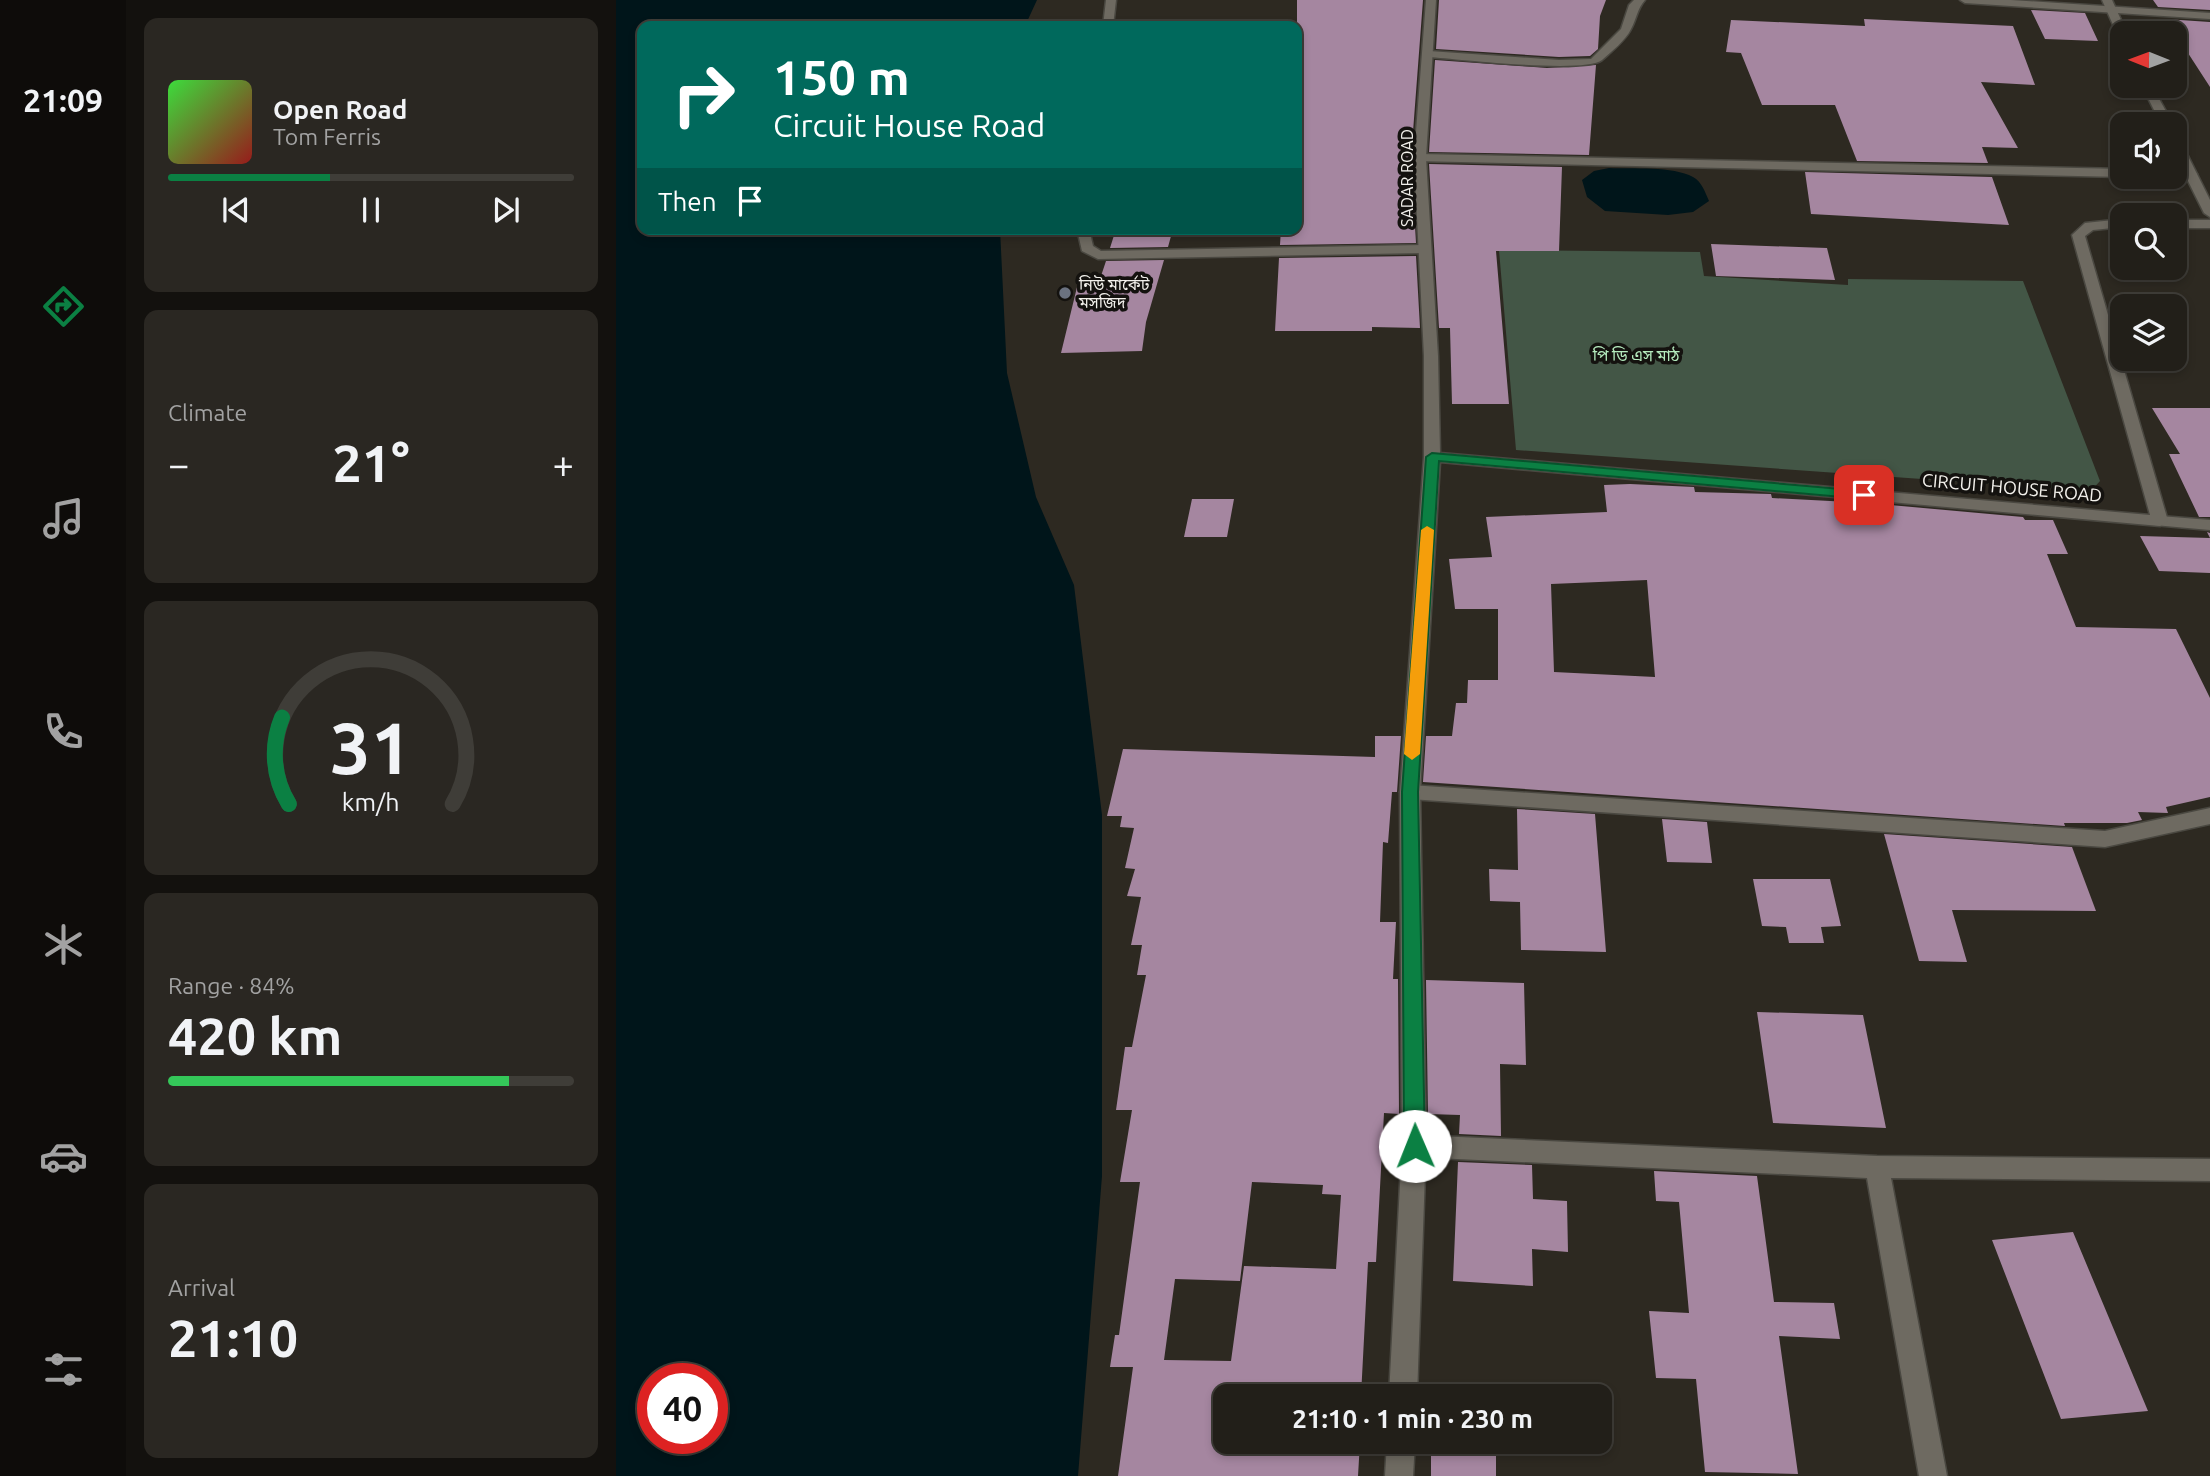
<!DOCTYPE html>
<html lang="en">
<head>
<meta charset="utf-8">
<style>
	:root { --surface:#221f19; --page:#2a2722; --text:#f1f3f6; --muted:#a2a2a2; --line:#3f3d38; --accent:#0b8043 }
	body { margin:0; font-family:Ubuntu,"Noto Sans Bengali",sans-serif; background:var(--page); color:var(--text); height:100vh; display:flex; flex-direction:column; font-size:26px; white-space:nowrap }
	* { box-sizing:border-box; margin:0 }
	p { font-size:23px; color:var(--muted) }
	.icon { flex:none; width:38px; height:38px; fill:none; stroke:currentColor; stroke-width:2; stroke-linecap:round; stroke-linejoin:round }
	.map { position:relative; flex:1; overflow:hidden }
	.panel { display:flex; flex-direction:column; gap:18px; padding:18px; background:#13110e; width:490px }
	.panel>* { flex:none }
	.top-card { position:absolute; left:21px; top:21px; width:665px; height:214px; border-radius:14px; box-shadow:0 4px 10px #0003,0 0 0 2px var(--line); background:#00695c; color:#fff; overflow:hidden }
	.needle { width:46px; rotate:271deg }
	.controls { position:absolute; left:1494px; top:21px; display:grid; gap:14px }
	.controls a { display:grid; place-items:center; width:77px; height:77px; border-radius:14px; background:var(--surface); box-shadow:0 4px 10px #0003,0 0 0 2px var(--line); font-size:35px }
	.speed { position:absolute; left:21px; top:1363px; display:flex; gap:14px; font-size:35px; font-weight:700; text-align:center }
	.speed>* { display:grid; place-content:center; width:91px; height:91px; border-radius:50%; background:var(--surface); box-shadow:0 4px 10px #0003,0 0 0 2px var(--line); line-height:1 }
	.speed .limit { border:10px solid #d22; background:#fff; color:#111 }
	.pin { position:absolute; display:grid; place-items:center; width:60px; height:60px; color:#fff; margin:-30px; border-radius:14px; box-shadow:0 4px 10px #0006 }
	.me { position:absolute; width:77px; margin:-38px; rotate:359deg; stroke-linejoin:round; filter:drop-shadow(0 0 5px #0008) }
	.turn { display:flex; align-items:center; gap:24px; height:147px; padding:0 21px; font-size:32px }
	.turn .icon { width:91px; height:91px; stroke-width:2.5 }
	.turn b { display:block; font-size:49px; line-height:60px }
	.then { display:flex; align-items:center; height:66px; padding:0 21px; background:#0003; gap:14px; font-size:26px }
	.big { font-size:52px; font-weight:700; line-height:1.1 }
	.panel .widget { flex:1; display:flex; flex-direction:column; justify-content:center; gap:10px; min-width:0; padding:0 24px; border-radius:14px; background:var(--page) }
	.panel .dial { align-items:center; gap:0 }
	.dial svg { height:182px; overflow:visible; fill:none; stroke:var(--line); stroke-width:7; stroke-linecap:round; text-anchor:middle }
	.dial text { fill:var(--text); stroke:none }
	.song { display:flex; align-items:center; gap:21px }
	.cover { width:84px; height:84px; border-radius:10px; background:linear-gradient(135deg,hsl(120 70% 55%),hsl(0 70% 35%)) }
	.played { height:7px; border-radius:4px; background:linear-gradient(90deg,var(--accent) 40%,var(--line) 40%) }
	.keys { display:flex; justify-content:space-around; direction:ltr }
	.heat { display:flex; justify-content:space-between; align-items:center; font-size:38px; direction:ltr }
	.charge { height:10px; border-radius:5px; background:linear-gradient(90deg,#34c759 84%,var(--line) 0) }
	.trip { position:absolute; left:597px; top:1384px; width:399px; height:70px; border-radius:14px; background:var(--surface); box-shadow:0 4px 10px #0003,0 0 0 2px var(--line); font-weight:700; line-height:70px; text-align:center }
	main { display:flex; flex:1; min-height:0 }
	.menu { display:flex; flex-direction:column; width:126px; justify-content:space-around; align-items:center; background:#0e0c0a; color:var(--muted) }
	.menu .icon { width:49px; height:49px }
	.menu .on { color:var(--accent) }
	.menu b { font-size:32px; color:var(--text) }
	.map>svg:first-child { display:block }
	.green { fill:#435646 }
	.water { fill:#00151a; fill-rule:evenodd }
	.building { fill:#a586a0; fill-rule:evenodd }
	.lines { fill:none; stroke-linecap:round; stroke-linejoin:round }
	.minor-casing { stroke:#4a4841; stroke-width:3 }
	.tertiary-casing { stroke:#4a4841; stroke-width:3 }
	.minor { fill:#6e6a61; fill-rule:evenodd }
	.tertiary { fill:#6e6a61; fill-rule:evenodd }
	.route { fill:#0b8043; stroke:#07532c; stroke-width:2 }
	.slow { fill:#f59e0b }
	.worship-dot { fill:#6b7280; stroke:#14120f; stroke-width:2.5 }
	.labels { text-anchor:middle; stroke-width:7; stroke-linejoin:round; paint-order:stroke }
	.far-street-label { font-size:16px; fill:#f3f1ec; stroke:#14120f }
	.far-poi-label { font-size:16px; fill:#f3f1ec; stroke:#14120f; text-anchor:start }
	.far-park-label { font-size:16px; fill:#b5ebbe; stroke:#14120f }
	.street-label { font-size:18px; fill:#f3f1ec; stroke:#14120f }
</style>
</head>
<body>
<main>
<nav class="menu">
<b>21:09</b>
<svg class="icon on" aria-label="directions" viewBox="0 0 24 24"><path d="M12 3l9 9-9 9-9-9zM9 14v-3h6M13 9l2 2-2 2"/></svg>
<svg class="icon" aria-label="music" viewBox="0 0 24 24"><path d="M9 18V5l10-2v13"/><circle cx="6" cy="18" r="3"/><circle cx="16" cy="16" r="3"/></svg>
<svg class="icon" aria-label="phone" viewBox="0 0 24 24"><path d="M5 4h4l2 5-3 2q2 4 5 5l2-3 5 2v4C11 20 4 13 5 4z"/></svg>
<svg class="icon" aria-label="climate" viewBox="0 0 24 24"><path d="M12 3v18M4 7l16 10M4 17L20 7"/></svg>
<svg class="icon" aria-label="car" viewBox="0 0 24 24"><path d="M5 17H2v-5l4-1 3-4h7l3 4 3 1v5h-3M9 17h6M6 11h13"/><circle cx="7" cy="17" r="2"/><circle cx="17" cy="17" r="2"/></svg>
<svg class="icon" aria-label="filters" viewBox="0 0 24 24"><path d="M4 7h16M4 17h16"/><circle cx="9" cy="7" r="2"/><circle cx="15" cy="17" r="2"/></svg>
</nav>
<section class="panel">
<div class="widget">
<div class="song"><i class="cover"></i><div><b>Open Road</b><p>Tom Ferris</p></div></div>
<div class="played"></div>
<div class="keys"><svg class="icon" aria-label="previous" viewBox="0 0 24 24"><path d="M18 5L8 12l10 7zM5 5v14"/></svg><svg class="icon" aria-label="pause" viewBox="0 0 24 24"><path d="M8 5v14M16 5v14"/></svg><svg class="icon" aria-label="next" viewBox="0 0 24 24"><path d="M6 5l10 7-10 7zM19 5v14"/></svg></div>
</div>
<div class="widget"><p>Climate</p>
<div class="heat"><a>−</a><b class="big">21°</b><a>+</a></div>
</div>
<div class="widget dial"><svg viewBox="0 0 100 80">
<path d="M14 69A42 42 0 1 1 86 69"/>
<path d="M14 69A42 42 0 0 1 11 31" stroke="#0b8043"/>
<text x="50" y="56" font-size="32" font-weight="700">31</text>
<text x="50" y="72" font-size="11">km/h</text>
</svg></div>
<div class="widget"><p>Range · 84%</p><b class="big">420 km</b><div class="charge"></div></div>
<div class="widget"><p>Arrival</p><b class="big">21:10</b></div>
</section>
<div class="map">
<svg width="1594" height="1476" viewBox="0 0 1594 1476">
	<rect width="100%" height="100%" fill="#2d2921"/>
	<path class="green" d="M883,250l201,2 4,24 144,9v-6l175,2 77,200 -9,10 -575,-41z"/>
	<path class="water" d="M0,0h421l-12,26h-383v203h358l7,144 29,124 38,88 28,230v361l-24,300h-462zM37,1379h59v59h-59z
		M993,168c23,1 64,-2 84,9 9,5 12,15 16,24l-16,11 -25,3 -63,-4 -18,-14 -5,-17 12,-9z"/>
	<path class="building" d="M681,0h126l-12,158 5,85 -136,2 1,-16h16z
		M823,0h167l-6,16 -2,33 -8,7 -31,1 -123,-8z
		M1537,0h57v10l-52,-3z
		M1415,10l54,3 13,28 -53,-2z
		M1248,19l149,7 22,59 -54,-3 37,66 -36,-1 6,16 -131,-2 -22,-56h-73l-21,-52 -15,-1 5,-32 134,6z
		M1549,19l45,3v65l-35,-54z
		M819,60l112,8 49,-3 -7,90 -160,-3z
		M813,164l133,3 -3,84h-63l13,153h-57l-2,-76h-11z
		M1189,172l187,5 17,48 -198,-11z
		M500,229h57l-5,18 -58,1z
		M1095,244l116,4 8,32 -119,-4z
		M800,256l4,72 -48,-1v4h-97l4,-73z
		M548,260l-18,62 -4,29 -81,2 17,-70 21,-1 7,-21z
		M1536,408h58v109h-11l-30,-63h11z
		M1014,484l64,3 1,5 76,2 1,4 96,5 155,14 2,3h28l15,34h-21l29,73 100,2 34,69v99l-44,10 2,6 -30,-1 4,8 -15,3h-63l1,3 -642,-44 3,-46h26l4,-33h11l1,-23h30v-71h-43l-6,-50 43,-2 -6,-40 121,-5 -3,-27zM1031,580l8,97 -101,-5 -3,-88z
		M576,499h42l-7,38h-43z
		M1591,532l3,1v40l-51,-2 -19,-35 70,2z
		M759,736h26l-4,56h-5l-4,51 -5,-1 -3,80h16l-3,57h5l1,135 -15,-1 -8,149h-8l-7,134h-136v46h135l-2,34h-240l15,-109h-23l5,-32h4l21,-153h-20l12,-72h-16l9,-63h7l14,-72h-9l5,-30h-11l10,-48 -14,-1 8,-27 -10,-1 9,-40 -14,-1 2,-11h-15l16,-67 252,8zM636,1182l71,3 -1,9 19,1 -5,74 -92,-3 -13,95 -67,-1 11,-81 65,2z
		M901,809l78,5 11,138 -85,-2 -1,-48 -30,-1 -1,-32 29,1z
		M1046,819l45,3 5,41 -45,-1z
		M1268,834l188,13 24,64 -144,-1 15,52 -48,-1z
		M1137,879h77l11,47 -20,1 3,16h-35l-3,-16 -24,-1z
		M810,980l98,3 2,82 -26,-1 1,72 -42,-2 1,-19 -32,-1z
		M1141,1012l106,3 23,113 -113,-5z
		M842,1162l74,3 1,34 34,2 1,51 -36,-3 1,37 -80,-5z
		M1038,1171l103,5 17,126 60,1 6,36 -61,-3 19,138 -93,-2 -9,-93 -40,-1 -7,-67 40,2 -10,-111 -23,-1z
		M1457,1232l75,179 -87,8 -69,-179z
		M815,1442h65v34h-65z"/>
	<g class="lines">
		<defs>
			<path id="minor" d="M490,0h10l-3,26h-10z
				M1018,0h11c-8,9 -8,18 -14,29 -5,11 -20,23 -29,31 -17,14 -145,-1 -173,-3l-5,-3 5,-3 130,9 32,-1 30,-30 8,-24z
				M1344,0h51l199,13v6l-245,-16z
				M804,154l703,15v8l-707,-16 -2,-3z
				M1559,170h16l6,4 -6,4 -20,-1h4z
				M461,229h12l4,17 8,5 322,-6 7,4 -7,4 -325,6 -16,-8z
				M1544,516l50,4v10l-56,-5 -2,-4 2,-4z
				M794,785l695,46 105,-23v16l-105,23 -695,-48 -7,-2 -3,-5 3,-5z
				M798,1135l463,21 333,3v22l-319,-3 56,298h-28l-52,-298 -453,-21 -9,-3 -3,-8 3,-8z"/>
			<path id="tertiary" d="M810,0h10l-10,158 12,198 2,97 710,62 -78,-280 13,-12 38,-4v8l-30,3 -8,6 83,285 -8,5 -720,-64 -20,330 6,354 -9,250h-28l13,-250 -2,-354 24,-335v-101l-10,-198z
				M1486,0h10l15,33h-4v6l-5,-3z
				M1526,86h10l21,38h-12z
				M1559,139l6,3 29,58v17l-6,-4 -29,-58z
				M1559,220h35v8h-35z
				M771,1442h28l-2,34h-28z"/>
		</defs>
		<use href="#minor" class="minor-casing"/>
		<use href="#tertiary" class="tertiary-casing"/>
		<use href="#minor" class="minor"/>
		<use href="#tertiary" class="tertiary"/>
	</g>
	<path class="route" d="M816,453l432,38 6,4 -6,4 -425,-38 -21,331 7,354 -3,7 -7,2 -8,-2 -3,-7 -2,-354 24,-335z"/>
	<path class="slow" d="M811,526l7,4 -14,224 -8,6 -8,-6 17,-224z"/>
	<circle class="worship-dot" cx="449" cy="293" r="7"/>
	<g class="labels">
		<g class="far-street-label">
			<text transform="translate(791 178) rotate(-90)" y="6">SADAR ROAD</text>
		</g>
		<g class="far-poi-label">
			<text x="463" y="290">নিউ মার্কেট<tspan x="463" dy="18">মসজিদ</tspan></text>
		</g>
		<g class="far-park-label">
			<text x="1020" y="361">পি ডি এস মাঠ</text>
		</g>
		<g class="street-label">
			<text transform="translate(1396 488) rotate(5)" y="6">CIRCUIT HOUSE ROAD</text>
		</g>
	</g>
</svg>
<div class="controls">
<a><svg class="needle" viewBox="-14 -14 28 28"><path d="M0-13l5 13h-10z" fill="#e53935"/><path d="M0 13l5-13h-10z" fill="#a2a2a2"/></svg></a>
<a><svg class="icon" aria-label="sound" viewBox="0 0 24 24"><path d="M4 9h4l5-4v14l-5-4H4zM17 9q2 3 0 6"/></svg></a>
<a><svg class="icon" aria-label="search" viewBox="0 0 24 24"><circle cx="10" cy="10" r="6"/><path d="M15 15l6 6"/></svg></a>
<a><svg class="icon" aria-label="layers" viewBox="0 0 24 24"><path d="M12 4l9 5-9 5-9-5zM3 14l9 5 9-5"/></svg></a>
</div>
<div class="speed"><div class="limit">40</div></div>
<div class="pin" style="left:1248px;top:495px;background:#d93025"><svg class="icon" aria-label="arrive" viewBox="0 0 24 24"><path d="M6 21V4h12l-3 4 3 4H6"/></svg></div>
<svg class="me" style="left:799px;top:1146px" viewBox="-20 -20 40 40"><circle r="19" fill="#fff"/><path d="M0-13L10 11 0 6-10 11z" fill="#0b8043"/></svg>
<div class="trip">21:10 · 1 min · 230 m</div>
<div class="top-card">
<div class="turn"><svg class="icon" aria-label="right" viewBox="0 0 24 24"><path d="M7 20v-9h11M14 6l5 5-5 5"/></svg><div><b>150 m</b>Circuit House Road</div></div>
<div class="then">Then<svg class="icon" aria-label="arrive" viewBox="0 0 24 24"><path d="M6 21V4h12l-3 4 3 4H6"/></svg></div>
</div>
</div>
</main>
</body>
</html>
